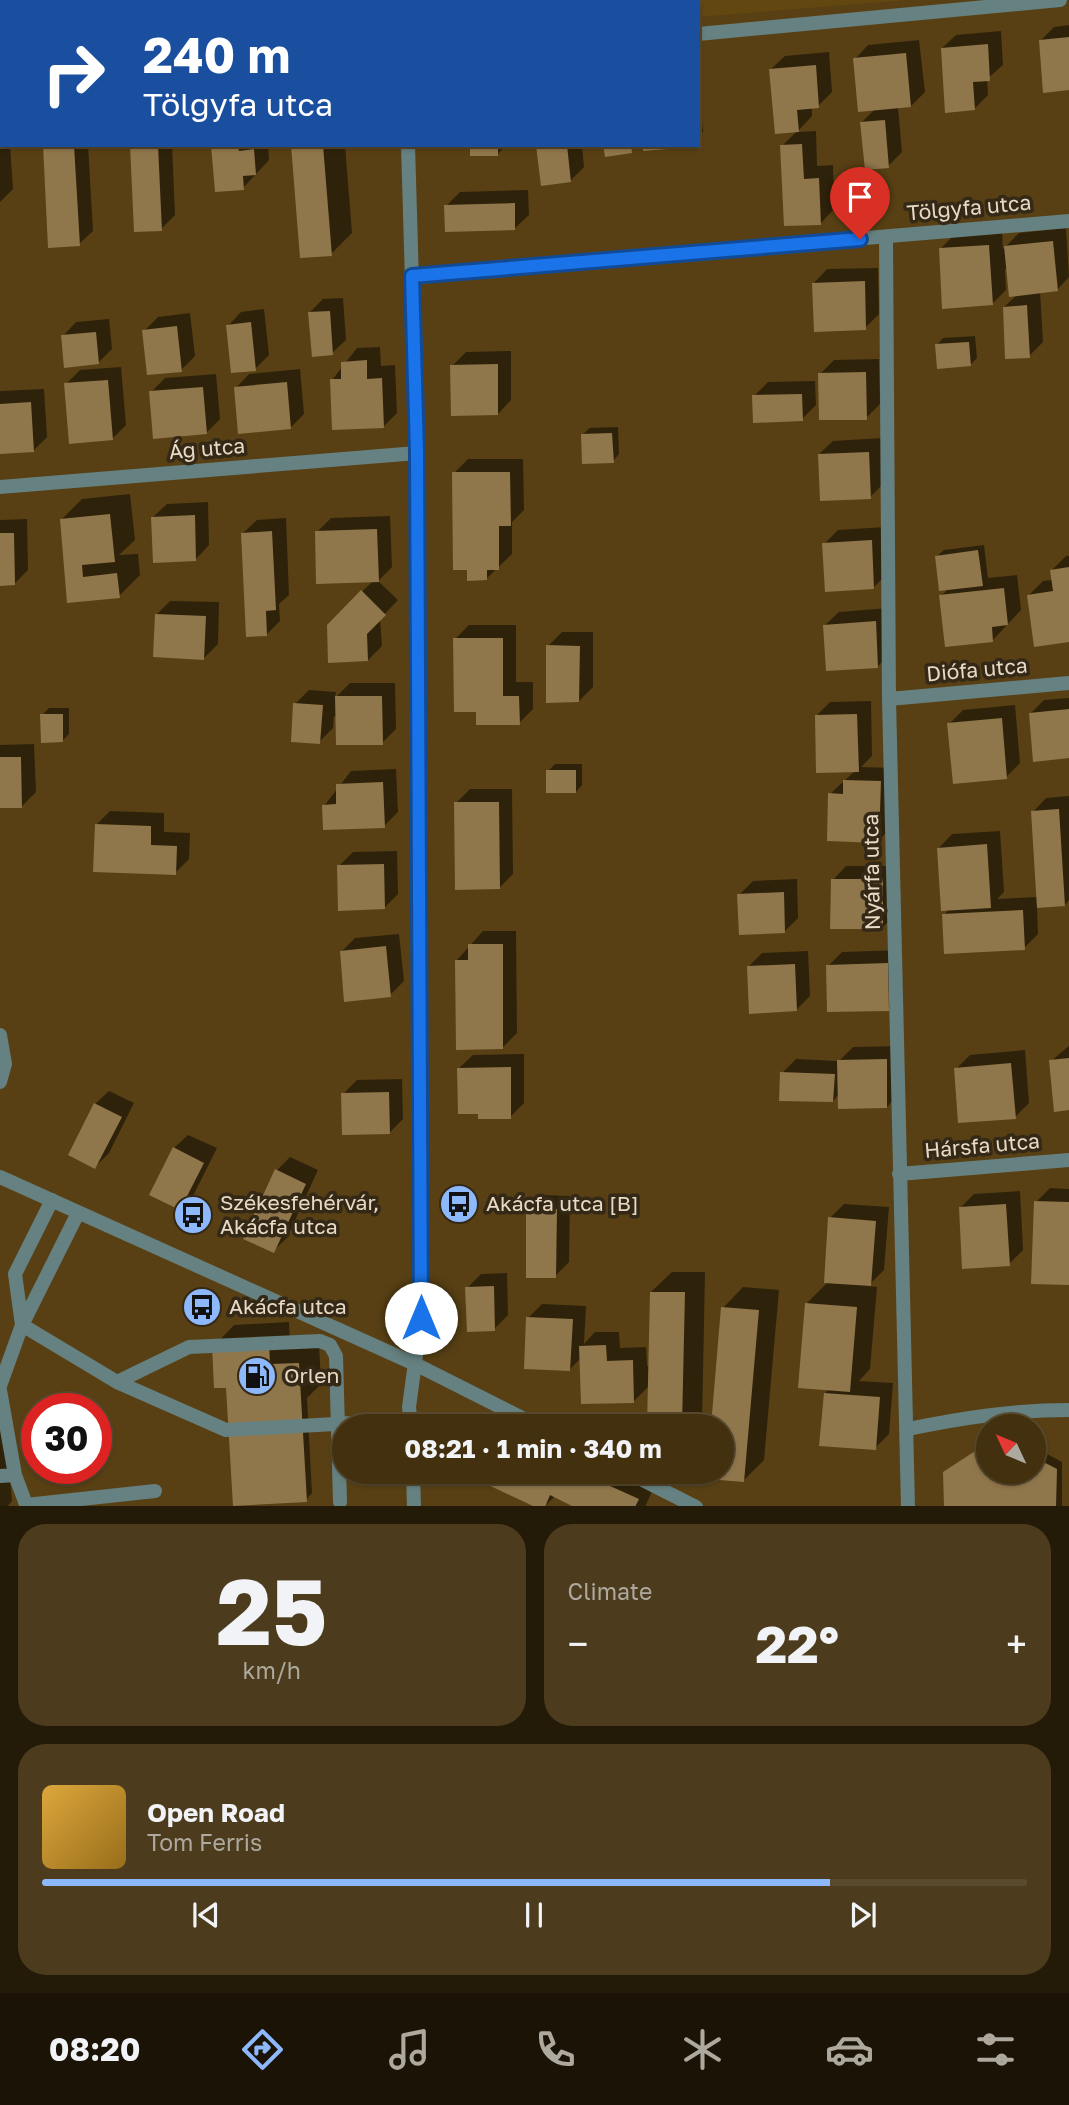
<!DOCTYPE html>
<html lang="en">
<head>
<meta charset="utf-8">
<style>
	:root { --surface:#42300f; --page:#4c3c1d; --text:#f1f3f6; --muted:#aea99e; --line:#5a4b2f; --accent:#8db9fc }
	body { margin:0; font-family:"Golos Text",sans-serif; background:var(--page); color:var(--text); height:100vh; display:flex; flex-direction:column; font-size:26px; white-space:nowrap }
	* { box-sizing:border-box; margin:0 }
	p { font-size:23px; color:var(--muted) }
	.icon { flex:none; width:38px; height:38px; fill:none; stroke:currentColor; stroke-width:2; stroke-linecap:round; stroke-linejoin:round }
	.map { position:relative; height:1506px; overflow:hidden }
	.details { display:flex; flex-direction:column; gap:18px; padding:18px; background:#241a08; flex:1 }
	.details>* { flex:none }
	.top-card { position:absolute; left:0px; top:0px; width:700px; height:147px; box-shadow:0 2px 5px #0004,0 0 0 2px var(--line); background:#1a4fa0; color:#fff; overflow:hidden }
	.needle { width:46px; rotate:314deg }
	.controls { position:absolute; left:976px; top:1414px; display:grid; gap:14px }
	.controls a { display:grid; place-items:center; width:70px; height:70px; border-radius:50%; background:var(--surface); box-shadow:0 2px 5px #0004,0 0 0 2px var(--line); font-size:35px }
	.speed { position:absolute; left:21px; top:1393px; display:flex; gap:14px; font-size:35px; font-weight:700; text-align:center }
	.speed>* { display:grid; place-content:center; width:91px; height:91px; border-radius:50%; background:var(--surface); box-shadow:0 2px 5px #0004,0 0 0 2px var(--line); line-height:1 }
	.speed .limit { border:10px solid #d22; background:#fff; color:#111 }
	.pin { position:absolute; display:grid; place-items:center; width:60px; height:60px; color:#fff; margin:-72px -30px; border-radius:50% 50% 50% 0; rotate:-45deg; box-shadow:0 0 7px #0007 }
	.pin .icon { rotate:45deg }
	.me { position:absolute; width:77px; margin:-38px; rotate:0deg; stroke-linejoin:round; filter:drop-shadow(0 0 5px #0008) }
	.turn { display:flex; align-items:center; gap:24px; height:147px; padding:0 28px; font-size:32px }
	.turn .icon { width:91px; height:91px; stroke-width:2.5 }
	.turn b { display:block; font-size:49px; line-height:60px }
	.big { font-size:52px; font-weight:700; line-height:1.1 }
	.details .widget { flex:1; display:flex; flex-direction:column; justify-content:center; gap:10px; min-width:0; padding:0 24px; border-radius:28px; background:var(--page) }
	.details .dial { align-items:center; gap:0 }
	.dial b { font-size:91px; line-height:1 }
	.song { display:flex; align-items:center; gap:21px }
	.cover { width:84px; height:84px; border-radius:10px; background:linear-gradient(135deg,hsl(40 70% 55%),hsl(40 70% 35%)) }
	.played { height:7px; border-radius:4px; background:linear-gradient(90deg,var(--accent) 80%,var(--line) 80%) }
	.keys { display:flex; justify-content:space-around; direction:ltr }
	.heat { display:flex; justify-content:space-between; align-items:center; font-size:38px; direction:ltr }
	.details .tiles { flex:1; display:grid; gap:18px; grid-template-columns:1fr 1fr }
	.widget:last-child { grid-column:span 2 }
	.trip { position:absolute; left:332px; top:1414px; width:402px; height:70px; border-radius:35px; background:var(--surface); box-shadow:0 2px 5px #0004,0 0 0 2px var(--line); font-weight:700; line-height:70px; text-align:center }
	.tab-bar { display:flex; height:112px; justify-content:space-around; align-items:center; background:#1a1306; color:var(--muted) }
	.tab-bar .icon { width:49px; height:49px }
	.tab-bar .selected { color:var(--accent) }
	.tab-bar b { font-size:32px; color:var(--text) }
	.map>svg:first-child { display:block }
	.built { fill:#634711 }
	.shadow { fill:#0007 }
	.building { fill:#90764b }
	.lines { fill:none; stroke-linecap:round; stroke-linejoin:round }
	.lane { stroke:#668181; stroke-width:14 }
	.street { stroke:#668181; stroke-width:14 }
	.route-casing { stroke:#114b97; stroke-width:18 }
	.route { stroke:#1a73e8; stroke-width:12 }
	.labels { text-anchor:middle; stroke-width:7; stroke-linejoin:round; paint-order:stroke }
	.street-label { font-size:21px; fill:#e9dac4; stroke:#342917 }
	.poi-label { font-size:21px; fill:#e9dac4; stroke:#342917; text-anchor:start }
</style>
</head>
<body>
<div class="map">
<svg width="1069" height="1507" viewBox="0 0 1069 1507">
	<rect width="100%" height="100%" fill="#584014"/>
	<path class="built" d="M0,0h907l-209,17v-15h-696l-2,72z"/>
	<path class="shadow" d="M1069,25v64l-28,-49 13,-13z
		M1001,31l2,34 -16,14 1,16 -14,14 -32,-61 14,-13z
		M919,40l6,52 -14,14 -13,1 4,45 -14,14 -26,-44 13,-13 -20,-50 13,-14z
		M829,52l3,40 -14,14 -6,1v9l-15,16 19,-1 1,35 16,-1 1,44 -13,14 -39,-77 16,-16 -27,-61 14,-13z
		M698,82l5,50 -5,4z
		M0,133l2,12h8l3,44 -13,13z
		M44,145h44l5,86 -14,13z
		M132,145h40l3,70 -14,14z
		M212,145h56l1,15 -26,28z
		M293,145h52l7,88 -21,21z
		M472,145h34l-8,9z
		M538,145h44l2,22 -14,14z
		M528,190l1,25 -14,13 -69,-22 14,-14z
		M1066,228l3,49 -12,13 -17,1 3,51 -14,14 -25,-49 14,-13 -10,-25h-3l1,21 -14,14 -52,-55 14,-14 48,-3 1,17 16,-16z
		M878,268l1,46 -14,14 -51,-45 13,-14z
		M343,298l3,42 -14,13 -23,-40 14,-14z
		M264,309l5,46 -14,14 -27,-43 13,-14z
		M190,313l5,43 -14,14 -37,-39 14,-14z
		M109,319l3,30 -14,14 -35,-27 13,-14z
		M975,336l2,22 -7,7 -33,-20 6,-7z
		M380,347l1,19 14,-1 2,48 -14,14 -51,-47 25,-32z
		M511,351v49l-13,14 -46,-48 14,-14z
		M879,359l1,45 -14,14 -46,-44 14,-14z
		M121,367l5,58 -14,14 -46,-55 14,-14z
		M300,369l4,45 -14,14 -54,-40 13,-14z
		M216,374l4,45 -14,14 -55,-41 14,-14z
		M815,381l1,24 -14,14 -48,-23 14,-14z
		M44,389l3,48 -14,14 -33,2v-62z
		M618,427l1,27 -6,7 -30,-27 7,-6z
		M882,438l2,45 -14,14 -51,-43 14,-13z
		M468,459h55l1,51 -12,12v32l-26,25 -32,-106z
		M130,494l5,46 -16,15 19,-1 2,21 -21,21 -50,5 -7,-82 20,-20z
		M208,502l1,43 -13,14 -43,-42 14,-13z
		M390,516l2,51 -14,14 20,19 -18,19 2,27 -14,14 -40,-35 45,-44 -56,-49 14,-14z
		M286,518l3,77 -10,9 1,17 -14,14 -23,-102 14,-13z
		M27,519l1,51 -14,14h-14v-64z
		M885,527l2,47 -14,14 -49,-44 14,-14z
		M984,545l4,33 29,-3 4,35 -29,31 -51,-45 8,-8 -12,-32 7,-6z
		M1066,556h3v84l-40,-45 14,-14 10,-1 -1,-10z
		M170,601l49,1 -1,42 -14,14 -48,-43z
		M889,608l2,45 -14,14 -52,-42 14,-13z
		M469,625h47v57h17v27l-14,14 -41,-13 -23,-71z
		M562,632h31v55l-14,14 -31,-55z
		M350,683h45l1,46 -14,14 -48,-27 -1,12 -14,14 -24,-38 14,-14 27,2 -1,6z
		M1069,698v58l-39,-42 14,-14z
		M871,701l1,55 -11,11 33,1 -2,59 -14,14 -48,-47 26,-24 -40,-54 14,-14z
		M1015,705l5,58 -14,14 -57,-53 14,-14z
		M49,708h20v26l-7,7 -20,-26z
		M34,744l2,48 -14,14 -22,1v-62z
		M555,764h27v21l-6,7 -28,-21z
		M396,769l2,43 -14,14 -60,-20 27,-35z
		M470,789h42l1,85 -14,14 -43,-85z
		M1069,796v104l-4,5 -28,1 1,28 -14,14 -80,-33 6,-7 -11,-60 13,-14 48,-3 4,61 -7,7 41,-2 -5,-85 13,-14z
		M110,811l54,2v19l26,1 -1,26 -14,14 -79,-48z
		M397,851l1,43 -14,14 -45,-42 14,-14z
		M846,866h50v48l-14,14 -49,-48z
		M797,879l1,39 -14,14 -45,-37 14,-14z
		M483,931h33l1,102 -14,14 -46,-87z
		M399,934l5,47 -14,14 -49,-43 14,-14z
		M901,950l1,45 -14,14 -60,-43 14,-14z
		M808,951l2,45 -14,14 -48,-43 14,-14z
		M900,1046v47l-13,14 -48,-13 -6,7 -51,-28 14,-14 43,2 14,-14z
		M1069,1046v63l-18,-48z
		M1025,1050l4,53 -14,14 -59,-48 14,-14z
		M524,1054v49l-14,14 -51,-49 14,-13z
		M402,1079l1,40 -14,14 -46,-39 14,-14z
		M109,1091l25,12 -25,50 -14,14v-63z
		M188,1135l29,13 -23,46 -14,14 -6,-60z
		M290,1157l28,13 -31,68 -14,13 4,-81z
		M1050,1188l19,1v94l-33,-81z
		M1020,1191l3,59 -14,14 -49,-56 14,-14z
		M542,1195l28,1 -1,66 -14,14 -27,-67z
		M844,1204l45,3 -5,63 -16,16 9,1 -7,82 -11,12 34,2 -4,51 -14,14 -50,-55 5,-5 -24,-84 23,-23 1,-63z
		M672,1272h33l-3,154h-53l1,-41 -16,16 -53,-43 -12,12 -41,-52 14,-14 44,2 -2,38 11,-12h24l1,16 26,-1 1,19h3l1,-74z
		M507,1273l1,42 -14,14 -27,-41 14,-14z
		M743,1287l36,3 -15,170 -20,20 -36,-3v-5h15v-46h-11l11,-118z
		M289,1322l1,22 29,-1 2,41 -14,14 5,95 -6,7 -78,-114 -14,-40 20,-21z
		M3,1404l9,97 -5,6h-7v-102z
		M989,1441v31h45v-25l28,15v45h-117v-34z
		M486,1472h158l14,6 -13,29h-67l-23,-11 -11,11 -62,-27z"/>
	<path class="building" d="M1069,37v53l-26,3 -4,-53z
		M988,44l2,37 -17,1 2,28 -30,3 -4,-65z
		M906,53l5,54 -53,5 -5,-54z
		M816,65l3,43 -22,2 2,22 -24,2 -6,-65z
		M885,120l4,48 -24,2 -5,-48z
		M802,144l2,35 15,-1 2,47 -37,1 -4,-81z
		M43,145h31l6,101 -32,2z
		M130,145h28l4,86 -28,1z
		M211,145h27l1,6 15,-2 2,26 -13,1 1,14 -29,2z
		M291,145h32l9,111 -32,2z
		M470,145h28v11h-28z
		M536,145h31l4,37 -30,4z
		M603,145h28l1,8 -27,4z
		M643,145h49v2l-49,4z
		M515,203v27l-70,2 -1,-27z
		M1053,241l5,50 -49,6 -5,-51z
		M989,245l4,60 -51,4 -3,-61z
		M865,281l1,49 -52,2 -2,-49z
		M1027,305l3,53 -25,1 -2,-52z
		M330,311l3,44 -21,2 -4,-45z
		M251,322l5,49 -25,2 -5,-48z
		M177,326l5,46 -35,3 -5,-45z
		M96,332l3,32 -35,4 -3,-33z
		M969,342l2,24 -34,3 -2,-25z
		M367,360v19l15,-1 2,50 -52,2 -2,-51h11v-17z
		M498,364v51l-47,1 -1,-51z
		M866,372l1,48h-48l-1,-47z
		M108,380l5,60 -44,4 -5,-61z
		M287,382l4,47 -53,5 -4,-47z
		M203,387l4,47 -54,5 -4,-48z
		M802,394l1,27 -50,2 -1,-28z
		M31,402l3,50 -34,2v-50z
		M612,433l2,30 -32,1 -1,-30z
		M869,452l2,47 -51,2 -2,-47z
		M452,472h58l1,54h-12v44h-12v10l-20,1v-11h-14z
		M110,514l5,48 -33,3 1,12 34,-4 3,25 -53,5 -7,-84z
		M195,515l1,46 -43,2 -2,-46z
		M377,529l2,53 -63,2 -1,-53z
		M272,531l4,79 -10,1 1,25 -21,1 -5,-104z
		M0,533h14l1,52 -15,1z
		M872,540l2,49 -49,3 -3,-49z
		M978,550l5,36 -44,5 -4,-35z
		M1069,567v75l-35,5 -7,-52 26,-4 -3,-21z
		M1004,588l4,37 -16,2 1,15 -48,5 -6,-52z
		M361,590l25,25 -19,19 1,27 -40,2 -1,-38z
		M155,614l51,2 -2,44 -51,-3z
		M876,621l2,47 -52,3 -3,-46z
		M453,638h50v58h16l1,29h-44v-13h-22z
		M546,645l34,1 -1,56 -33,1z
		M335,696h47l1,49h-47z
		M293,703l30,2 -3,39 -29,-2z
		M1069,709v49l-36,4 -4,-49z
		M40,714h23v28l-22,1z
		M857,714l2,58 -43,1 -1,-58z
		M1002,718l5,61 -54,5 -6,-61z
		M0,757h21l1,51h-22z
		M546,770h30v23h-30z
		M843,780l38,1 -2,62 -52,-2 1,-48 15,1z
		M383,782l2,46 -62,2 -1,-25 14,-1v-20z
		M454,802h45l1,87 -45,1z
		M1059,809l6,97 -28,2 -6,-97z
		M95,824l56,2v19l26,1 -1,29 -83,-3z
		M987,844l4,64 -50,3 -4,-63z
		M384,864l1,45 -47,2 -1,-46z
		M831,879h52v50h-53z
		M784,892l1,41 -46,2 -2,-41z
		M1023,910l2,40 -81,4 -2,-40z
		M468,944h35v105l-47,1 -1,-90h13z
		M386,946l5,51 -47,5 -4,-51z
		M888,963l1,48 -62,1 -1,-47z
		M795,964l2,47 -48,3 -2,-48z
		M1069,1058v52l-15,2 -5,-52z
		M887,1059v49l-49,1 -1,-49z
		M1011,1063l5,56 -58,4 -4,-55z
		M511,1067v52h-33v-5h-20l-1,-46z
		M780,1072l55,2 -2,28 -54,-1z
		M389,1092l1,42 -48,1 -1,-42z
		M94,1103l28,14 -27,52 -27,-14z
		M173,1147l31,16 -24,47 -31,-15z
		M275,1169l31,15 -32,69 -31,-14z
		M1034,1201l35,1v83l-38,-1z
		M1006,1204l4,62 -48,3 -3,-62z
		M526,1208l31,1 -1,69h-30z
		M828,1217l48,4 -5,65 -47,-3z
		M494,1286l1,45 -28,1 -2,-45z
		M650,1292h35l-3,134h-35z
		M805,1303l52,4 -7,85 -52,-4z
		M721,1307l38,3 -15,172 -38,-3 1,-7h16v-46h-12z
		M526,1317l47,2 -3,52 -46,-2z
		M269,1342l1,22 29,-1 8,139 -74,4 -7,-118h-12l-2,-43z
		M606,1345l1,16 26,-1 1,43 -53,1 -2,-58z
		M824,1393l56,4 -4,53 -57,-4z
		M989,1442v30h45v-15l23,12 -1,38h-112l-1,-35z
		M484,1472h95l60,27 -4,8h-61l-24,-12 -5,12h-10l-55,-26z"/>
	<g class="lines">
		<path class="lane" d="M22,1325l95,57 109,48 163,-9 22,5
			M22,1325l-7,-51 37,-74
			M117,1382l72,-35 131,-6 10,4 6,11 4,146
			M0,1386l22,-61 56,-112
			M0,1390l15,85 12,32
			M0,1476l15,-1
			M26,1505l129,-14"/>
		<path class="street" d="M698,34l362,-34
			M0,97h2
			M408,145l9,308 4,865 -12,89 2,19
			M886,237l3,462 19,808
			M412,276l657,-55
			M0,487l417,-34
			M889,699l180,-16
			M0,1035l5,29 -5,18
			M899,1174l170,-14
			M0,1177l415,187 123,62
			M908,1429c54,-11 105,-19 161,-19
			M413,1472l1,35
			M627,1472l69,35"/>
	</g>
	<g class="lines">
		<defs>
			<path id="route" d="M421,1318l-4,-865 -5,-177 448,-37"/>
		</defs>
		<use href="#route" class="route-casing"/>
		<use href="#route" class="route"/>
	</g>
	<defs>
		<symbol id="bus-disc" viewBox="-11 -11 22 22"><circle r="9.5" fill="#8db9fc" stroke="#342917"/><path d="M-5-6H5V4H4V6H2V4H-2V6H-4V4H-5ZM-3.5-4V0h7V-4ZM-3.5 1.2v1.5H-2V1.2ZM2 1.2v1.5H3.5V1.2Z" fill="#111"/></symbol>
		<symbol id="fuel-disc" viewBox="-11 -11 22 22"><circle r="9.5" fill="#8db9fc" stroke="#342917"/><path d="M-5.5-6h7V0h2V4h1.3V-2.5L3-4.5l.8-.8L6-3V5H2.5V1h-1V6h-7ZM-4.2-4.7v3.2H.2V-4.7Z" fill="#111"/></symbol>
	</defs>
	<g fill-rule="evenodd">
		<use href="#bus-disc" x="437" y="1182" width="44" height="44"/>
		<use href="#bus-disc" x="171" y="1193" width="44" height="44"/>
		<use href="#bus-disc" x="180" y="1285" width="44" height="44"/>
		<use href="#fuel-disc" x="235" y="1354" width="44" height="44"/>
	</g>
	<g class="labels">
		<g class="street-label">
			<text transform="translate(969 208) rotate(-5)" y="7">Tölgyfa utca</text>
			<text transform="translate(207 449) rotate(-5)" y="7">Ág utca</text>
			<text transform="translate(977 670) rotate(-5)" y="7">Diófa utca</text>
			<text transform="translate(872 872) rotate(-91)" y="7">Nyárfa utca</text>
			<text transform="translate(982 1146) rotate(-5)" y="7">Hársfa utca</text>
		</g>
		<g class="poi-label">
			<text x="220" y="1210">Székesfehérvár,<tspan x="220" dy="24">Akácfa utca</tspan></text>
			<text x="486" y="1211">Akácfa utca [B]</text>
			<text x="229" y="1314">Akácfa utca</text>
			<text x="284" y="1383">Orlen</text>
		</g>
	</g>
</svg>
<div class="controls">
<a><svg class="needle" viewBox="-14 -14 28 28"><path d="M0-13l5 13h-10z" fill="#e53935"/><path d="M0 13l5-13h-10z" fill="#aea99e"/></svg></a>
</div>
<div class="speed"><div class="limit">30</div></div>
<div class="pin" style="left:860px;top:239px;background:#d93025"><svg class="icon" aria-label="arrive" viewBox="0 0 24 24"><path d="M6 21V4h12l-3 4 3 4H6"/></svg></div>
<svg class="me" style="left:421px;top:1318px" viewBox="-20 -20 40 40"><circle r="19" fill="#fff"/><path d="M0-13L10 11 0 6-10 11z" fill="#1a73e8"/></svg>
<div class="trip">08:21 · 1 min · 340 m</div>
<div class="top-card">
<div class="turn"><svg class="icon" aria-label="right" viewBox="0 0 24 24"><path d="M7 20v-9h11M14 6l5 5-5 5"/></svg><div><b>240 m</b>Tölgyfa utca</div></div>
</div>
</div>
<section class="details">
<div class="tiles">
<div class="widget dial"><b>25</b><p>km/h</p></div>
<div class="widget"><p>Climate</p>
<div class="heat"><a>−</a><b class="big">22°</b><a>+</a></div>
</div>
<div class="widget">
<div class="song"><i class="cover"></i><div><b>Open Road</b><p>Tom Ferris</p></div></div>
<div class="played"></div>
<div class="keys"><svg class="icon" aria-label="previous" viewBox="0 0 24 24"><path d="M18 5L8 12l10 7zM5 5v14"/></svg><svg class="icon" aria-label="pause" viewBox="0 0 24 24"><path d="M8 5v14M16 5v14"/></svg><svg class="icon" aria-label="next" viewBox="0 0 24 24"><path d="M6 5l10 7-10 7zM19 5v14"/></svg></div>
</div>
</div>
</section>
<nav class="tab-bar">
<b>08:20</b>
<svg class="icon selected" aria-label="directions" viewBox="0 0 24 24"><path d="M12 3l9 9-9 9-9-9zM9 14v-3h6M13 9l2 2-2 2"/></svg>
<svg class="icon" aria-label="music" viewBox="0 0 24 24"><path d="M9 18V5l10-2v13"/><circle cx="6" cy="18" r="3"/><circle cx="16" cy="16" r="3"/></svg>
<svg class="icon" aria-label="phone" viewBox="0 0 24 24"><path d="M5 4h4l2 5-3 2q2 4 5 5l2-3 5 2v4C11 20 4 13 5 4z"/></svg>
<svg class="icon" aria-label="climate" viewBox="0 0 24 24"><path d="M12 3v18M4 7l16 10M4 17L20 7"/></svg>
<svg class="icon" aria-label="car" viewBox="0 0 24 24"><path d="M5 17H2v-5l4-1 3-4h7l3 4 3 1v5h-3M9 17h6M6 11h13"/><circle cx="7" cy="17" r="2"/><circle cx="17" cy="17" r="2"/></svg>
<svg class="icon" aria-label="filters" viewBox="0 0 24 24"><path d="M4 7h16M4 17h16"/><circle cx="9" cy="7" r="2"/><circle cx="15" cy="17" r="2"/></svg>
</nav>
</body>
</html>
